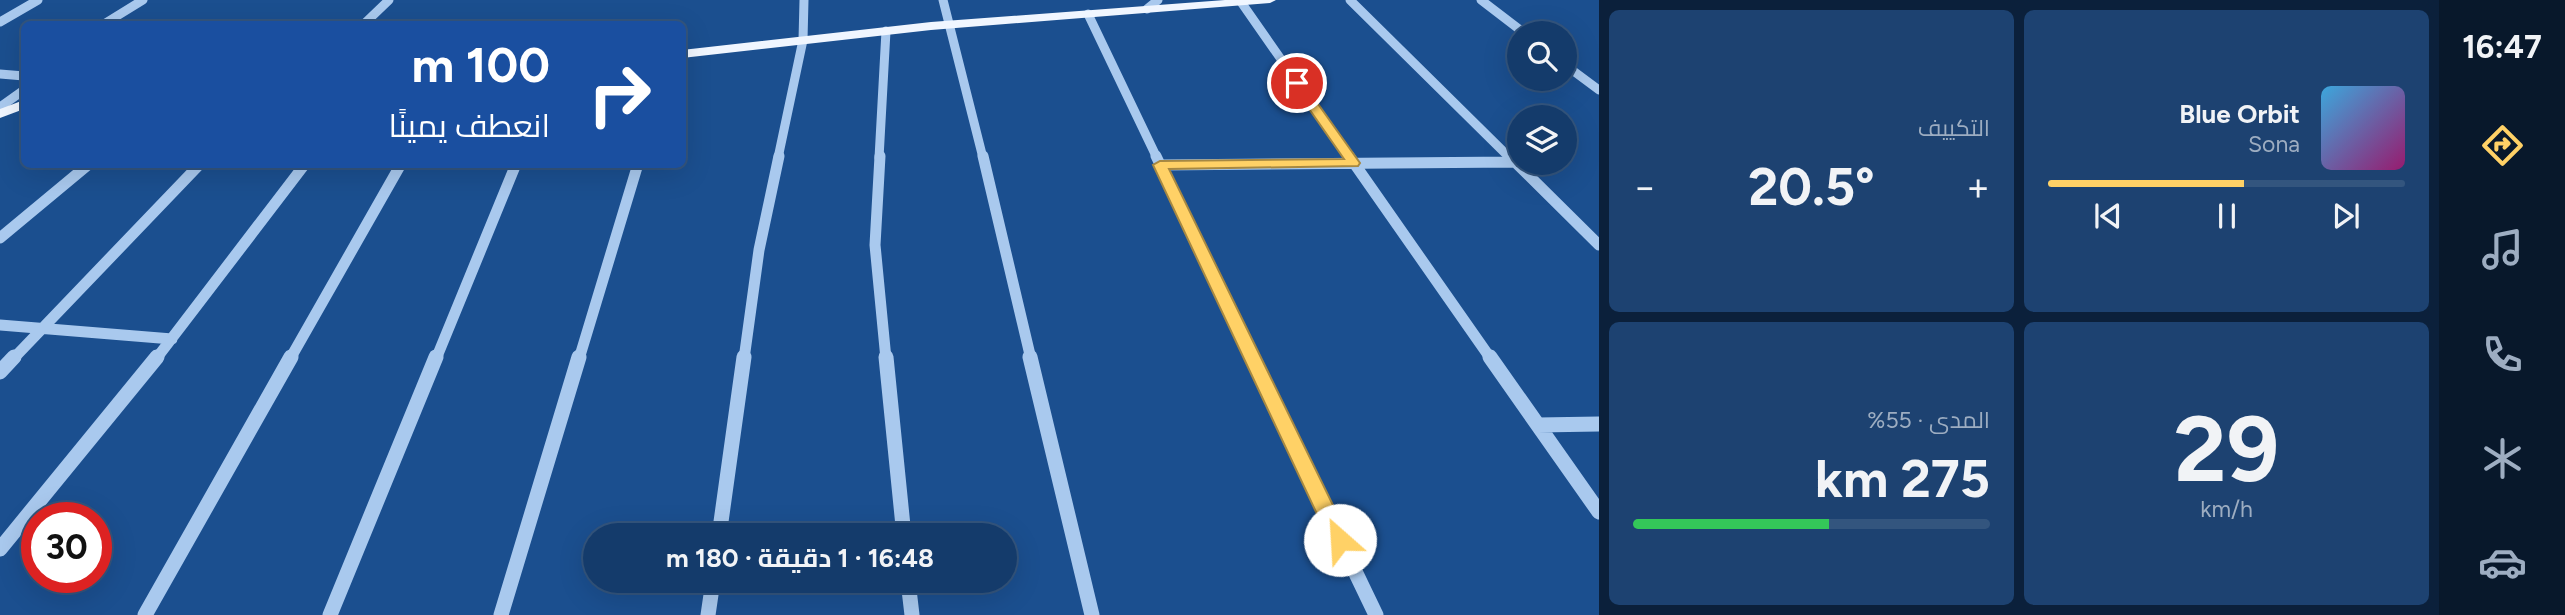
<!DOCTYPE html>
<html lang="ar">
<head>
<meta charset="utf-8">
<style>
	:root { --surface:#143b6b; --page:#1d4271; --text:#f1f3f6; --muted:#9dadc1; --line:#33557e; --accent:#ffd166 }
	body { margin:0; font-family:Figtree,Cairo,sans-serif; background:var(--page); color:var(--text); direction:rtl; height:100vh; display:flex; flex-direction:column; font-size:26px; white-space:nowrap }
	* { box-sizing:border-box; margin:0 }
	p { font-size:23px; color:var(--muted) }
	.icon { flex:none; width:38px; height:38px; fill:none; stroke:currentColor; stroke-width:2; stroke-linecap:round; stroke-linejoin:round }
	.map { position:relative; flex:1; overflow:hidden; direction:ltr }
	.panel { display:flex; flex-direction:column; gap:10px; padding:10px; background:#0b203b; width:840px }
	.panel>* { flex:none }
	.hud { position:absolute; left:21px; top:21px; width:665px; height:147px; border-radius:10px; box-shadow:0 7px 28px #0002,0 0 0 2px var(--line); direction:rtl; background:#1a4fa0; color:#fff; overflow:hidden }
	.tools { position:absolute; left:1507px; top:21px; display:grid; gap:14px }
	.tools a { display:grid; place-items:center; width:70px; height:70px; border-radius:50%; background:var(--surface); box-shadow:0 7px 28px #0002,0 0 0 2px var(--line); font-size:35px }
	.speed { position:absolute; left:21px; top:502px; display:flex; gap:14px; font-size:35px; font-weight:700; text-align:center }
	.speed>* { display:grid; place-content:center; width:91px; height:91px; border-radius:50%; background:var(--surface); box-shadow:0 7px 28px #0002,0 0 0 2px var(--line); line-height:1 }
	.speed .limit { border:10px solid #d22; background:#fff; color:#111 }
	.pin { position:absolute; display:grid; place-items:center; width:60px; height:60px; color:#fff; margin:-30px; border:4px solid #fff; border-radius:50%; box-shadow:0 2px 7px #0007 }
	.me { position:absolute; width:77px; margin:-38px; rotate:334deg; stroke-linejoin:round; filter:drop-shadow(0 0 5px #0008) }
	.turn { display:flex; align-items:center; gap:24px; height:147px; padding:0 21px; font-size:32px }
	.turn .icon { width:91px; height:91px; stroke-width:2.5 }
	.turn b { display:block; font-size:49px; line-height:60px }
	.big { font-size:52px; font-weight:700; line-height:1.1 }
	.panel .card { flex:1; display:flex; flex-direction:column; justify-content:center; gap:10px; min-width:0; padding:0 24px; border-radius:10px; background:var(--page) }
	.panel .dial { align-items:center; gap:0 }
	.dial b { font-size:91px; line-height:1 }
	.song { display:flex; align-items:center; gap:21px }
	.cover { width:84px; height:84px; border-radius:10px; background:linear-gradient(135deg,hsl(200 70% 55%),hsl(320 70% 35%)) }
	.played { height:7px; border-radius:4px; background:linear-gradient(90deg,var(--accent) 55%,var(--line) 55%) }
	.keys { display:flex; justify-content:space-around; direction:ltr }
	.heat { display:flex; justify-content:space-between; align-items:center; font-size:38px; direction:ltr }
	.charge { height:10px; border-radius:5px; background:linear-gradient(90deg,#34c759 55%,var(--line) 0) }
	.panel .tiles { flex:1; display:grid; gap:10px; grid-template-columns:repeat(2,1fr) }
	.trip { position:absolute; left:583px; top:523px; width:434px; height:70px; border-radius:35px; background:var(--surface); box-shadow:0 7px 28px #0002,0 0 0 2px var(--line); font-weight:700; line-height:70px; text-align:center; direction:rtl }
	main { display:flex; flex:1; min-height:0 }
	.tab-bar { display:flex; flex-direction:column; width:126px; justify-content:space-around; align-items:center; background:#08182b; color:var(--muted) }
	.tab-bar .icon { width:49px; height:49px }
	.tab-bar .active { color:var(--accent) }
	.tab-bar b { font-size:32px; color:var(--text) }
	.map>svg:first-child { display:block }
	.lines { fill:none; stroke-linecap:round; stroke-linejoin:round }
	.minor-far2 { stroke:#a9c9ee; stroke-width:9 }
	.minor-far1 { stroke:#a9c9ee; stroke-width:11 }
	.minor { stroke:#a9c9ee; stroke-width:15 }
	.major { fill:#f0f6ff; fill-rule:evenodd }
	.route { fill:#ffd166; stroke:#a68842; stroke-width:2 }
</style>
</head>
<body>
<main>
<nav class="tab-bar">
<b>16:47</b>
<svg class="icon active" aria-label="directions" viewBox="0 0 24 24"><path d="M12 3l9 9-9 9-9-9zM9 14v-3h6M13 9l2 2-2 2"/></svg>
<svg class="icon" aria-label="music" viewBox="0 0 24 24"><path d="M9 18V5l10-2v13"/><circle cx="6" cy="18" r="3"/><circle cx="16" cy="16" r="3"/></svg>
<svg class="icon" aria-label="phone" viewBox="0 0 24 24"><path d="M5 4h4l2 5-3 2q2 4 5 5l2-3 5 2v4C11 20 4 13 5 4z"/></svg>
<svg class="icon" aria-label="climate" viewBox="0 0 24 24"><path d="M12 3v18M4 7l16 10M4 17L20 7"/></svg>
<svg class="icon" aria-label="car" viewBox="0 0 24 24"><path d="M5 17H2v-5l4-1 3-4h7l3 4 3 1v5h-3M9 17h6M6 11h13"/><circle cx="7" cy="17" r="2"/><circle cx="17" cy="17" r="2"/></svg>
</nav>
<section class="panel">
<div class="tiles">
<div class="card">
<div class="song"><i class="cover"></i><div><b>Blue Orbit</b><p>Sona</p></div></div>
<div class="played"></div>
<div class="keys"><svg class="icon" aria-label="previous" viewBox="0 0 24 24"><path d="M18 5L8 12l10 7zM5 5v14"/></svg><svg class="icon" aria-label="pause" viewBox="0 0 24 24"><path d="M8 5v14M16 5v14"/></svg><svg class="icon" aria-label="next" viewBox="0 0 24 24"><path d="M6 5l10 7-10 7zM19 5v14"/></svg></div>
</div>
<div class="card"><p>التكييف</p>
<div class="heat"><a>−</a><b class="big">20.5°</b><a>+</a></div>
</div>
<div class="card dial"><b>29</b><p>km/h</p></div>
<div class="card"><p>المدى · 55%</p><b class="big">275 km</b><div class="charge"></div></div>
</div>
</section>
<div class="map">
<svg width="1599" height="615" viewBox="0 0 1599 615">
	<rect width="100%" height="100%" fill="#1b4f8f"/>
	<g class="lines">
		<path class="minor-far2" d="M943,0l40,158
			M1350,0l160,158
			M1481,0l43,33
			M1241,2l109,156
			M1147,9l11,-9
			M1088,14l69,144
			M0,22l38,-22
			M104,24l39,-24
			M364,24l25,-24
			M1564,64l35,26
			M0,74l24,2
			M0,107l24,-17
			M778,158l25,-118 1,-40
			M879,158l7,-127"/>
		<path class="minor-far1" d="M880,156l-5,89 11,114
			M983,156l48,203
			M1156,156l97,203
			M1349,156l142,203
			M1509,156l90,89
			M1160,165l354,-3
			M0,238l89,-74
			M0,325l172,14
			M13,359l187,-195
			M156,359l149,-195
			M290,359l111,-195
			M436,359l80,-195
			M579,359l59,-195
			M744,359l15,-109 20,-94"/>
		<path class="minor" d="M886,357l18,179
			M1030,357l62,258
			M1252,357l124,258
			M1490,357l109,155
			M0,372l14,-15
			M1538,425l61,-1
			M719,536l25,-179
			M0,549l157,-192
			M908,581l4,34
			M145,615l146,-258
			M330,615l106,-258
			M501,615l78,-258
			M708,615l5,-34"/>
		<path class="major" d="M1225,0h51l-6,3 -339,27 -249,28v-8l249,-28z
			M24,100v9l-24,9v-9z"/>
	</g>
	<path class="route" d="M1293,80h8l59,83 -2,3 -189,3 181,371 -3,6 -7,3 -8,-3 -179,-381 7,-4 184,-2 -53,-76z"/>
</svg>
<div class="tools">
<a><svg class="icon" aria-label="search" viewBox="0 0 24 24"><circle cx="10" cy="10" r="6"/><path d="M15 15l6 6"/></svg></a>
<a><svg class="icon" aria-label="layers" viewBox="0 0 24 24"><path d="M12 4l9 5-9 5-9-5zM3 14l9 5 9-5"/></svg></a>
</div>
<div class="speed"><div class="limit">30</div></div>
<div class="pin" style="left:1297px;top:83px;background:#d93025"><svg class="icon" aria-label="arrive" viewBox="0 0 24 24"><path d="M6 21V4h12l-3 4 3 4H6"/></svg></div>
<svg class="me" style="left:1340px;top:540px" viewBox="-20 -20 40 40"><circle r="19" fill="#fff"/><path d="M0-13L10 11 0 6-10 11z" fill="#ffd166"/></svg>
<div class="trip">16:48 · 1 دقيقة · 180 m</div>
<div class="hud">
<div class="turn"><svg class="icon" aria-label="right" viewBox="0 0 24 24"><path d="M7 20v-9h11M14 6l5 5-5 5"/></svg><div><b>100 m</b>انعطف يمينًا</div></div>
</div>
</div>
</main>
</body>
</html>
